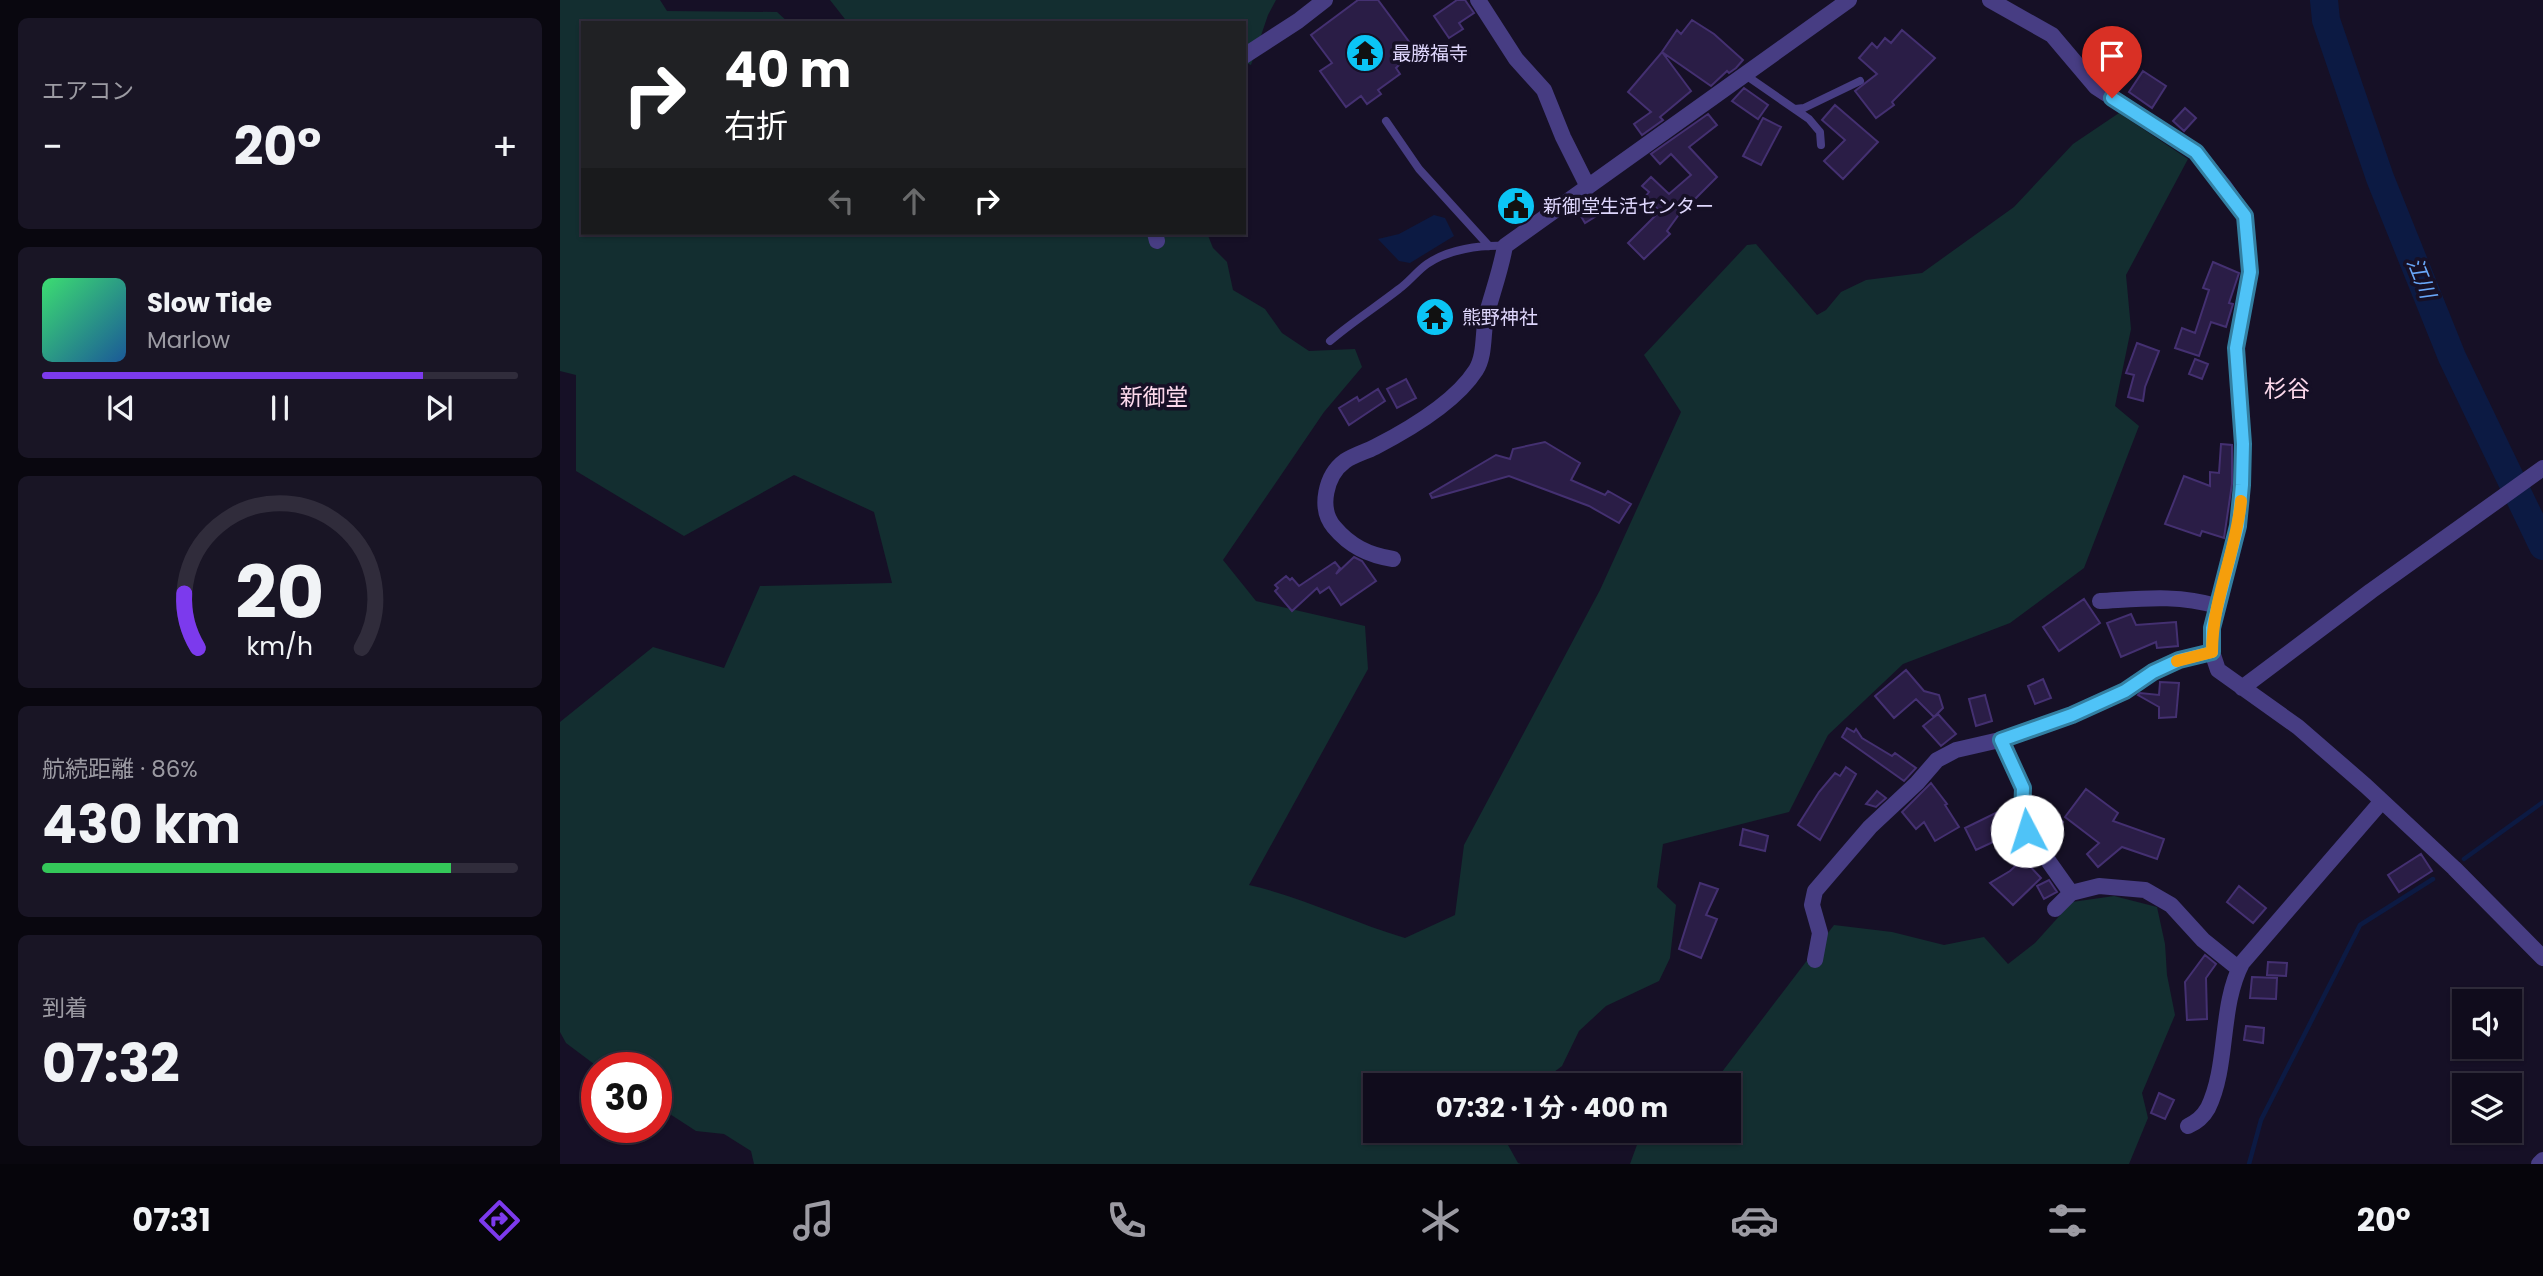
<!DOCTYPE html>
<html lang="ja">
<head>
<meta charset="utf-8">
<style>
	:root { --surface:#100c1c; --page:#191525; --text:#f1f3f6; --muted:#9c9ba3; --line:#302c3b; --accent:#7c3aed }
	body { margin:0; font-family:Poppins,"Noto Sans JP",sans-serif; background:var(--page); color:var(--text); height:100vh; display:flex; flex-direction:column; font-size:26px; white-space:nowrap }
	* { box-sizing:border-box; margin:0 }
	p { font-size:23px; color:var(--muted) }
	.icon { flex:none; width:38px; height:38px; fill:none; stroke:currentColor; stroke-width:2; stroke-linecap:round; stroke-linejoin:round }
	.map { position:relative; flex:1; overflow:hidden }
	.drawer { display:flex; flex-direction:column; gap:18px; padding:18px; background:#09070f; width:560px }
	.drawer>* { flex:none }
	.guide { position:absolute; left:21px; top:21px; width:665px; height:214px; border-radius:0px; box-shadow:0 2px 5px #0004,0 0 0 2px var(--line); background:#202124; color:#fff; overflow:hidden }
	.tools { position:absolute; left:1892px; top:989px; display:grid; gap:14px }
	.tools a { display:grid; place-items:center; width:70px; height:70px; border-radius:0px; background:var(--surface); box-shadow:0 2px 5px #0004,0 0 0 2px var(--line); font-size:35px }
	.speed { position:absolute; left:21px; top:1052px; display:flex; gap:14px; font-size:35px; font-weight:700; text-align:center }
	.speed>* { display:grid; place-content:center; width:91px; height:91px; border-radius:50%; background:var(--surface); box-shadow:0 2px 5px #0004,0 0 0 2px var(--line); line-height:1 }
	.speed .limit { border:10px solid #d22; background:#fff; color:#111 }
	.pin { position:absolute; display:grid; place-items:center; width:60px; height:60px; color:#fff; margin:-72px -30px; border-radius:50% 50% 50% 0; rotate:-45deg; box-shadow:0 0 7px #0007 }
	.pin .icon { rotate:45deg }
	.me { position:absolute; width:77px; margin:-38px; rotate:355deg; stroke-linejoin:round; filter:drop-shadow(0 0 5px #0008) }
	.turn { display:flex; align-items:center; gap:24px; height:147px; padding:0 28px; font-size:32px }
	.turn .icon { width:91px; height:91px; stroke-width:2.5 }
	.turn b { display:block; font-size:49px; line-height:60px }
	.lanes { display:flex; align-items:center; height:66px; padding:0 28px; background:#0003; justify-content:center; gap:35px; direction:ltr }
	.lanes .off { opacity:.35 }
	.big { font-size:52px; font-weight:700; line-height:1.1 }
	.drawer .tile { flex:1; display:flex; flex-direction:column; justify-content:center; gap:10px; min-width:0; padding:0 24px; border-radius:10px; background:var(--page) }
	.drawer .dial { align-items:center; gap:0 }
	.dial svg { height:182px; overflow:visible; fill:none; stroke:var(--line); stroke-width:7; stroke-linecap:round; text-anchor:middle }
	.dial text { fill:var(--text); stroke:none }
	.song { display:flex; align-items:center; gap:21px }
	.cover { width:84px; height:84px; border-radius:10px; background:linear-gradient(135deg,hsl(140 70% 55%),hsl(210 70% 35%)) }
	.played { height:7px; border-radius:4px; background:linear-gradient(90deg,var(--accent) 80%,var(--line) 80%) }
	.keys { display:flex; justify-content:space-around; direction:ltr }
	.heat { display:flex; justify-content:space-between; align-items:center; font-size:38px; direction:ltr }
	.charge { height:10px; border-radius:5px; background:linear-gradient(90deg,#34c759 86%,var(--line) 0) }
	.trip { position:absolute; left:803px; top:1073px; width:378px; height:70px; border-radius:0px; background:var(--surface); box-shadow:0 2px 5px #0004,0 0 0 2px var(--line); font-weight:700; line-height:70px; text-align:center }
	.menu { display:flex; height:112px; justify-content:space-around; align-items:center; background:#06050b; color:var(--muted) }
	.menu .icon { width:49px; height:49px }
	.menu .active { color:var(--accent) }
	.menu b { font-size:32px; color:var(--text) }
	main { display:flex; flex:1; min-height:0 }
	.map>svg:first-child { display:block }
	.green { fill:#132e30 }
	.water { fill:#0c1a43 }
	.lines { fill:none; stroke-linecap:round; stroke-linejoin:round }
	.stream { stroke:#0c1a43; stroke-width:4.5 }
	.river { stroke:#0c1a43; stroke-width:28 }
	.building { fill:#2a1d46; stroke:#443071; stroke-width:2 }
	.service { stroke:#473d83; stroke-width:8 }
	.minor { stroke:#473d83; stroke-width:16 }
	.route-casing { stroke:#337fa1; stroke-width:18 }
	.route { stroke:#4fc3f7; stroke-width:12 }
	.slow { stroke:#f59e0b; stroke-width:12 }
	.labels { text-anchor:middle; stroke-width:7; stroke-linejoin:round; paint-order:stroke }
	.poi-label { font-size:19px; fill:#dfd7fd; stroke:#161026; text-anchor:start }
	.water-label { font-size:21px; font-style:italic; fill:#69a7f9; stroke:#161026 }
	.quarter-label { font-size:23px; fill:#fdd9ec; stroke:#161026 }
</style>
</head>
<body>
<main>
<section class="drawer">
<div class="tile"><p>エアコン</p>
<div class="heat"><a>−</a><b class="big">20°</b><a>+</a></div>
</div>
<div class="tile">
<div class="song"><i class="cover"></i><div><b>Slow Tide</b><p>Marlow</p></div></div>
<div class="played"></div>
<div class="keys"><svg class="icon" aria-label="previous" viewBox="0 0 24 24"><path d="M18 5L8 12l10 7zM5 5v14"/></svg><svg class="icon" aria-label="pause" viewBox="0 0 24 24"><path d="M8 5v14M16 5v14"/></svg><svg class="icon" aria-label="next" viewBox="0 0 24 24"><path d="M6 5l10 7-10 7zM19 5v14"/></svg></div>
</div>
<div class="tile dial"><svg viewBox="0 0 100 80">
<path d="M14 69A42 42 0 1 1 86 69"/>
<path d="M14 69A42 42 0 0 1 8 45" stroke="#7c3aed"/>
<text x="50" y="56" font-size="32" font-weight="700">20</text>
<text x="50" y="72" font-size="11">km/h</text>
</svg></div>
<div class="tile"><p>航続距離 · 86%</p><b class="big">430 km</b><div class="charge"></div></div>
<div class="tile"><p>到着</p><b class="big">07:32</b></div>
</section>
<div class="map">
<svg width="1983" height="1164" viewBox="0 0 1983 1164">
	<rect width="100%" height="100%" fill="#161026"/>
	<path class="green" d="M0,0h100l7,11 110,1 12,11h-206v210h624l6,15 14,14 6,28 32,19 17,24 27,18 46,-2 7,18 -38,45 -101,148 33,41 109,25 3,43 -119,216c53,12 103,37 156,53l50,-23 9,-70 136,-255 81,-178 -37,-57 103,-110 9,-1 61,71 9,-5 15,-18 25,-12 56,-7 92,-66 59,-63 46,-31 69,46 -62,116 5,54 -16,77 24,20 -55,142 -74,55 -107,41 -75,71 -39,77 -126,32 -6,43 19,18 -6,53 -11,23 -53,25 -27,25 -17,35 -25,19h-161v45l126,1 1,5 15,27 3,1h-767l-3,-13 -27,-17 -28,-3 -40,-26v-37l-58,-1 -32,-24 -6,-11v-310l93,-75 71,21 36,-82 132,-3 -18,-71 -80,-37 -110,61 -108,-65v-96l-16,-4z
		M270,0h446l-8,15 -17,50 -7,-3v-39h-396z
		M1554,896l43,11 8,37 2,31 8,40 -33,78 6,25 -19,46h-499l12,-33 87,-1v-45h-17l122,-160 58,7 52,13 40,-8 24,27 27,-21 37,-41z"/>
	<path class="water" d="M874,215l11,3 9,18 -44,27 -11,-2 -21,-22 21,-5z"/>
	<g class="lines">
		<path class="stream" d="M1904,859l79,-57
			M1689,1164l12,-44 99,-195 73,-46"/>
		<path class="river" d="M1764,0l2,20 54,158 72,179 91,189"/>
	</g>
	<path class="building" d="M798,0h20l35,47 -17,12 4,5 -4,4 4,6 -22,16 3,4 -14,10 -6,-8 -15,11 -26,-36 12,-8 -21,-28z
		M897,0h8l9,13 -15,10 4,6 -14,9 -15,-22z
		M1132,20l22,14 29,26 -7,8 -7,5 -2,-2 -16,15 -49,-34 15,-22 4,4z
		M1342,30l33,28 -43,44 2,3 -18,13 -21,-27 22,-17 -18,-16 13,-15 5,5 8,-10 6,5z
		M1102,52l29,39 -31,26 3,3 -21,15 -8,-11 17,-12 -23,-20z
		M1583,71l23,15 -14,22 -23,-16z
		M1184,88l24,17 -10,14 -26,-18z
		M1275,105l43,37 -35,37 -19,-18 21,-21 -23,-20z
		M1625,108l11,10 -12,13 -11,-10z
		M1148,114l9,11 -28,22 28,30 -27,27 -2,-2 -21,29 3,3 -26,25 -16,-16 32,-32 -15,-14 4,-5 -7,-6 9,-9 18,17 22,-19 -20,-21 -11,10 -9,-10z
		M1203,118l18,9 -20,38 -18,-9z
		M962,191l11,17 -3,2 2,4 -11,7 -3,-2 -7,5 -12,-20z
		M1031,203l7,12 -13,8 -7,-12z
		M1653,262l26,11 -10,30 4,1 -7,23 -15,-5 -12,34 -24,-8 7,-20 13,5 14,-43 -6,-2z
		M1577,343l22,8 -14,36 -2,14 -15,-4 6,-22 -8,-2z
		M1635,359l13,5 -6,15 -13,-5z
		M846,379l10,19 -19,10 -10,-19z
		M818,389l7,12 -36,24 -10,-17 18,-11 2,4z
		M985,442l35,21 -9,17 34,15 3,-4 23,13 -12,19 -30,-17 -80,-30 -77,22 -2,-4 66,-39 14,4 3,-10z
		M1661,444l11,1v39l-8,54 -22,-7 -2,5 -35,-12 19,-48 26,10v-14l9,1z
		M794,557l8,4 14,20 -35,24 -12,-18 -9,6 -3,-5 -25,23 -17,-20 3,-3 -3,-3 11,-9 4,4 2,-2 7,8 36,-24 5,6 -4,6z
		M1524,599l16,24 -41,28 -16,-24z
		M1571,614l5,11 40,-3 2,24 -21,2 -1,-6 -35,15 -14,-34z
		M1346,670l18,21 15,4 4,13 -9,9 -18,-18 -22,19 -19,-22z
		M1483,679l8,19 -16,6 -7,-18z
		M1600,682l19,1 -3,34 -17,1v-11l-21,-12 2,-2 19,2z
		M1425,695l7,26 -16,5 -7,-27z
		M1378,714l18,20 -15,12 -18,-20z
		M1287,728l7,4 2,-3 6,9 30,18 3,-3 21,15 -12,13 -62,-44z
		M1286,767l10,7 -36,66 -22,-15 21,-33 16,-19 5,3z
		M1371,783l16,21 -2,1 14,22 -24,14 -11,-19 -8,7 -14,-17z
		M1526,789l32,24 -5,8 51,18 -7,20 -35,-12 -24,20 -11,-13 12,-11 -34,-26z
		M1317,791l9,7 -10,9 -10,-3z
		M1485,804l18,18 -17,17 -10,-13 -3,-10z
		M1450,806l2,13 -4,2v14l-32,15 -11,-22z
		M1183,829l25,7 -3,15 -25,-6z
		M1861,854l11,17 -33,21 -11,-17z
		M1463,859l18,19 -28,27 -23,-22 20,-12z
		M1489,880l8,12 -13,7 -7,-13z
		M1140,883l18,6 -12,26 11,4 -16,39 -22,-9z
		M1679,886l27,22 -13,15 -26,-21z
		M1645,955l11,9 -10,14 1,41 -20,1 -2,-38z
		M1708,962l19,1 -1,13 -19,-1z
		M1692,977l25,1 -1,21 -26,-1z
		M1686,1026l18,2 -1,15 -19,-3z
		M1599,1093l15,7 -9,19 -14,-6z"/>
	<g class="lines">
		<path class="service" d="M1184,74l65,45 11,13 1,13
			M1235,109l9,-1 56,-27
			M826,121l33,48 70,77
			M770,341c22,-19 46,-34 69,-52 10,-7 18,-18 28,-25 22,-15 53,-19 78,-18"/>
		<path class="minor" d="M918,0l38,59 28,31 19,47 25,50
			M1430,0l62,35 44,52 100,65 28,34 21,30 5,56 -14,76 7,96 -1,41 -4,41 -26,102v24l6,18 80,57 68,59 88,82 89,90
			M684,56l54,-35 27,-21
			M595,233l2,8
			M833,559c-25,-4 -43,-13 -59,-32 -16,-19 -8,-52 11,-66 9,-6 20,-9 30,-14 33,-17 80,-44 101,-77 10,-16 6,-39 11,-57 6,-22 14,-44 18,-67l344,-246
			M1540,601c39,-2 78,-7 116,5
			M1682,688l129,-97 172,-123
			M1441,740l22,48 -1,28 5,15 44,62
			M1495,909l16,-16 28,-7 46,4 26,15 32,35 36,29
			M1255,960l5,-27 -8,-28 3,-14 55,-64 47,-44 20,-23 19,-10 48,-11 68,-24 53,-24 28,-19 26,-12 33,-8
			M1628,1126c9,-4 15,-9 20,-18 21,-43 11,-101 34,-145l140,-162
			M1979,1164l4,-4"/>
	</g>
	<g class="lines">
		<defs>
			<path id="route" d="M1467,831l-5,-15 1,-28 -22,-48 71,-25 53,-24 28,-19 26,-12 33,-8v-24l26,-102 4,-41 1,-41 -7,-96 14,-76 -5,-56 -49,-64 -84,-54"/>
		</defs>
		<use href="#route" class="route-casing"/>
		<use href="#route" class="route"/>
		<path class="slow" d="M1617,661l35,-9c0,-52 24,-99 29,-151"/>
	</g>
	<defs>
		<symbol id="temple-disc" viewBox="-11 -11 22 22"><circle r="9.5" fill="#0bc5f5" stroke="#161026"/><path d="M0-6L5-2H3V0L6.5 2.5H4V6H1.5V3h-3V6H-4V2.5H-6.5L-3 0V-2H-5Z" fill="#111"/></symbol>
		<symbol id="civic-disc" viewBox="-11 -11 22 22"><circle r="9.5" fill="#0bc5f5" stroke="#161026"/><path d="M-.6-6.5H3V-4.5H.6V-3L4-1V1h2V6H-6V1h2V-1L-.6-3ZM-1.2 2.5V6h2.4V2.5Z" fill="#111"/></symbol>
	</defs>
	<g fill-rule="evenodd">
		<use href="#temple-disc" x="783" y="31" width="44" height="44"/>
		<use href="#civic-disc" x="934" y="184" width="44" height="44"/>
		<use href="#temple-disc" x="853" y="295" width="44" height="44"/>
	</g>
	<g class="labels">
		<g class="poi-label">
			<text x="832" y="60">最勝福寺</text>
			<text x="983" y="213">新御堂生活センター</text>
			<text x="902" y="324">熊野神社</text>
		</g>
		<g class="water-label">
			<text transform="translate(1861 278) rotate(68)" y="7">江川</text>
		</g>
		<g class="quarter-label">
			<text x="1727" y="397">杉谷</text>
			<text x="594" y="405">新御堂</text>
		</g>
	</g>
</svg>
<div class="tools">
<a><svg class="icon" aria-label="sound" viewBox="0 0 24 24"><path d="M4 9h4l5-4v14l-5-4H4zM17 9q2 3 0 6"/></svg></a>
<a><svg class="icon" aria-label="layers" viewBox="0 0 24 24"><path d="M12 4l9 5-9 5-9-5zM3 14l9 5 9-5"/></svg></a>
</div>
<div class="speed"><div class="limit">30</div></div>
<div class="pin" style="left:1552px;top:98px;background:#d93025"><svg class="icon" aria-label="arrive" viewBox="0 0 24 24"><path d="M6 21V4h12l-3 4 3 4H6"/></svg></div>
<svg class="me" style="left:1467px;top:831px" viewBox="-20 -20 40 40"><circle r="19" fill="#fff"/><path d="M0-13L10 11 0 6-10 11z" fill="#4fc3f7"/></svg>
<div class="trip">07:32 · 1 分 · 400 m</div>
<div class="guide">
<div class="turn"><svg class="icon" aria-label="right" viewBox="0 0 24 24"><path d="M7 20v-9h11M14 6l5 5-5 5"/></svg><div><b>40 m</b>右折</div></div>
<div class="lanes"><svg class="icon off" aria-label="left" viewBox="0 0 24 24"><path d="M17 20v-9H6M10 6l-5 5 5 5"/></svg><svg class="icon off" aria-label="ahead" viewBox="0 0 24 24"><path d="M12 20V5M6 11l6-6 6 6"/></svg><svg class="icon" aria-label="right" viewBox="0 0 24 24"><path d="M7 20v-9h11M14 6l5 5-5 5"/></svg></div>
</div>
</div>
</main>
<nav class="menu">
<b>07:31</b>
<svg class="icon active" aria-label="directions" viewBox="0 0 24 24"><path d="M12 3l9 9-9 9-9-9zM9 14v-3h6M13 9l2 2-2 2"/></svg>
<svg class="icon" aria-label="music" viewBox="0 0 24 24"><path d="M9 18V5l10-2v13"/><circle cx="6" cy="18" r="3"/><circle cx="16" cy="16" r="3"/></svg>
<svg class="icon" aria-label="phone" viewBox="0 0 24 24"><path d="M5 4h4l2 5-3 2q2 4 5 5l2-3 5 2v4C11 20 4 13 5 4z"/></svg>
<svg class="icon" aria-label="climate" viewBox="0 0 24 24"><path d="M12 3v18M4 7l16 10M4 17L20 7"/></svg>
<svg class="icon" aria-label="car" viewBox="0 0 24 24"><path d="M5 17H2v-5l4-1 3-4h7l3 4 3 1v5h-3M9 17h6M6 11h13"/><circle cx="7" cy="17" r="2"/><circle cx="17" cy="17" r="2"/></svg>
<svg class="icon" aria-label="filters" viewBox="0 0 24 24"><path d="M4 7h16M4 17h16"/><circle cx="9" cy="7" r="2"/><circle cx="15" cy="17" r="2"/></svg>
<b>20°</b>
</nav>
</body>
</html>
